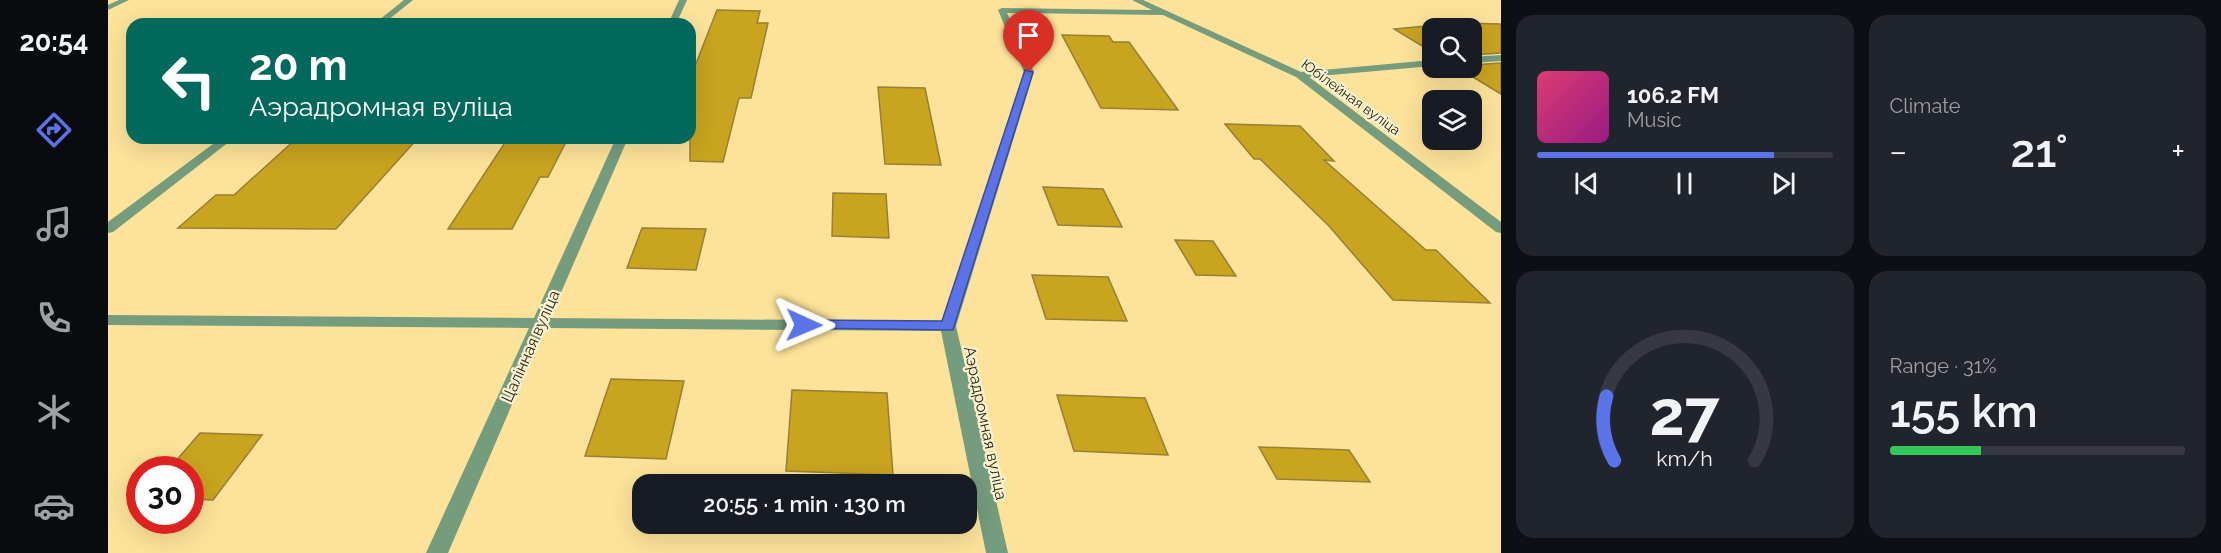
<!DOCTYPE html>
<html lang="en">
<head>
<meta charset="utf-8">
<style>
	:root { --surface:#171b24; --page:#20242c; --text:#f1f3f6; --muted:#9ea1a6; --line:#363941; --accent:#5b73e9 }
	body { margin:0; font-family:Raleway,sans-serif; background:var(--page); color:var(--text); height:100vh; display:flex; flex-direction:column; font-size:22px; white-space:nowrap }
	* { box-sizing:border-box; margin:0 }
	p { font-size:20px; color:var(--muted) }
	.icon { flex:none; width:33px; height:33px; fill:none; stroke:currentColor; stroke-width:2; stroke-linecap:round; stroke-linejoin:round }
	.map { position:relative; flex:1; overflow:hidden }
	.drawer { display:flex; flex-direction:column; gap:15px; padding:15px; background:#0d0f14; width:720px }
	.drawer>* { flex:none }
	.guide { position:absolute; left:18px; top:18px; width:570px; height:126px; border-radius:18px; box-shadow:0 6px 24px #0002; background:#00695c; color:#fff; overflow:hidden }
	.controls { position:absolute; left:1314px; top:18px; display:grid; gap:12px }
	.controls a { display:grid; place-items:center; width:60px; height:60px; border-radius:12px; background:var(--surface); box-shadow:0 6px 24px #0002; font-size:30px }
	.speed { position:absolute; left:18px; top:456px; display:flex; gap:12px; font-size:30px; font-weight:700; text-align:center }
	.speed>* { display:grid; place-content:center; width:78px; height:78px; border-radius:50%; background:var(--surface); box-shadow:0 6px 24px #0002; line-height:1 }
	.speed .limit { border:9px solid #d22; background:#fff; color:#111 }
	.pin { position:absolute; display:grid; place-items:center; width:51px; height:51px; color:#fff; margin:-62px -26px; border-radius:50% 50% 50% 0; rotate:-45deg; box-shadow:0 0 6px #0007 }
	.pin .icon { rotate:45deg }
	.me { position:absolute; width:66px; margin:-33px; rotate:91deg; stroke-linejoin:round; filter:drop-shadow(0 0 4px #0008) }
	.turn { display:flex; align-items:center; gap:21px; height:126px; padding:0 24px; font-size:27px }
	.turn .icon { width:78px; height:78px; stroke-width:2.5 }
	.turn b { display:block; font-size:42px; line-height:51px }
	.big { font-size:45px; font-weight:600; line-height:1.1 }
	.drawer .card { flex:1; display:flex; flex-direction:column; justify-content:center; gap:9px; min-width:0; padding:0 21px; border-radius:18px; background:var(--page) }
	.drawer .dial { align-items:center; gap:0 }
	.dial svg { height:156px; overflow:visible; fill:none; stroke:var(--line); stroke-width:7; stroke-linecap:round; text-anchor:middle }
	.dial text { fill:var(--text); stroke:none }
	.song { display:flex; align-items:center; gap:18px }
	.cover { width:72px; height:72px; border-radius:9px; background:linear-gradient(135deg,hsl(340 70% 55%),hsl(310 70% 35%)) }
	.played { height:6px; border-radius:3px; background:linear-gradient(90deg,var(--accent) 80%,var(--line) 80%) }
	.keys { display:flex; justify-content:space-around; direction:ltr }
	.heat { display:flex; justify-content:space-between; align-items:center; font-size:33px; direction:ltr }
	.charge { height:9px; border-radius:4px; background:linear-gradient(90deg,#34c759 31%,var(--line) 0) }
	.drawer .tiles { flex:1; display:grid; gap:15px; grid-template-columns:repeat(2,1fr) }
	.trip { position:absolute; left:524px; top:474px; width:345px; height:60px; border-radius:18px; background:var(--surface); box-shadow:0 6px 24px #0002; font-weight:600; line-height:60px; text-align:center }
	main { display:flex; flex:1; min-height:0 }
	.menu { display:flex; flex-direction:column; width:108px; justify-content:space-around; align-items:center; background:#090b0e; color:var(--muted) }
	.menu .icon { width:42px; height:42px }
	.menu .selected { color:var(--accent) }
	.menu b { font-size:27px; color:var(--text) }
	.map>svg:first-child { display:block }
	.building { fill:#c9a41f; stroke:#977f36; stroke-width:1.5 }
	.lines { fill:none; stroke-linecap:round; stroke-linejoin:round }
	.minor { fill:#749c7d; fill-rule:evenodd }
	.route { fill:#5b73e9; stroke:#3b4b97; stroke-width:1.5 }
	.labels { text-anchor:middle; stroke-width:4.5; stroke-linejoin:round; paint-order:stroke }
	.far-street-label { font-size:14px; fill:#302607; stroke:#fcf2d5 }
	.street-label { font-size:16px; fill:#302607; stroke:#fcf2d5 }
</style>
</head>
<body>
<main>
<nav class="menu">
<b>20:54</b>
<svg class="icon selected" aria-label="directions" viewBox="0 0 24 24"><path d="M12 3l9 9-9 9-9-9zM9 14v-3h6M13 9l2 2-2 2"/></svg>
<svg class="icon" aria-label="music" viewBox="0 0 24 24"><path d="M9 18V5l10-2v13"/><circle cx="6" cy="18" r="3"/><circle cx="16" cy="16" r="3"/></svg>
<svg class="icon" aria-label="phone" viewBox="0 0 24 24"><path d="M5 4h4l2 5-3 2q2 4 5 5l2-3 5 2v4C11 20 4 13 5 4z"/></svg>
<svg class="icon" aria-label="climate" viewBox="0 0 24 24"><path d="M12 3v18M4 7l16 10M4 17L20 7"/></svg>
<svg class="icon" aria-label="car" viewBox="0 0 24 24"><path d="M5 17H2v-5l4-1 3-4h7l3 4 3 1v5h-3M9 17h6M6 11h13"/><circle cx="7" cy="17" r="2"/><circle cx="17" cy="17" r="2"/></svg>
</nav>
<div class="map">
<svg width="1393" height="553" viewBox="0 0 1393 553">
	<rect width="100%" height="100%" fill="#fce399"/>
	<path class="building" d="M609,10l43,1 -3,12h11l-17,75h-12l-16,64 -33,-1v-82z
		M1350,23l43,1v29l-29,2v-27h-40v24l-38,-23z
		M954,35l47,1 4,6h16l49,68 -77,-2z
		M1393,63v31l-43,-26h14v-3z
		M770,87l47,1 16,77 -56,-1z
		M1117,124l75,2 34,35 -10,-1 102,90h10l54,53 -97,-3 -64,-74 -69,-67h-6z
		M189,138h121l-82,91 -158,-1 38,-33h18z
		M400,138h60l-20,39h-8l-28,52h-64z
		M935,187l60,2 19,38 -64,-2z
		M725,193l53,1 3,44 -57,-2z
		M534,228l64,1 -10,41 -69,-2z
		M1067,240l38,1 23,35 -40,-1z
		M924,275l76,2 19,44 -81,-2z
		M503,379l73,2 -18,78 -81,-3z
		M684,390l95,3 6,82 -107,-4z
		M949,395l88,3 23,57 -94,-4z
		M92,433l62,2 -49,65 -23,-1v-29h-22z
		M1151,447l90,3 21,32 -93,-3z"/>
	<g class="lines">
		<path class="minor" d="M11,0h10l-21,10v-5z
			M296,0h9l-30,24h-9z
			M571,0h8l-11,24h-8z
			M1024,0h11l158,72 131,-12v6l-123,11 192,145v11l-5,-1 -200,-155 -133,-62 -156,-2 27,59 -78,254 52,227h-22l-45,-222 -396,-3 -97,225h-22l103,-225 -421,-3v-10l426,3 82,-180h12l-78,180 392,3 82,-249 -26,-62 4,-2 150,2z
			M1393,55v6l-29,2v-6z
			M113,138h13l-121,94 -5,1v-11z"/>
	</g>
	<path class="route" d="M917,70l8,2 -80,258 -154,-2 -2,-3 2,-4 5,-1 138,1z"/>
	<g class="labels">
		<g class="far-street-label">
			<text transform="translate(1243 97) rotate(36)" y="5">Юбілейная вуліца</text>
		</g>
		<g class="street-label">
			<text transform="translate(422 346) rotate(-66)" y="6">Цалінная вуліца</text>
			<text transform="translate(878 423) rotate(78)" y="6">Аэрадромная вуліца</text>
		</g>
	</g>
</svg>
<div class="controls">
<a><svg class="icon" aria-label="search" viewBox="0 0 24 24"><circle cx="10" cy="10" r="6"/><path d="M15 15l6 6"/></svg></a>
<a><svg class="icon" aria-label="layers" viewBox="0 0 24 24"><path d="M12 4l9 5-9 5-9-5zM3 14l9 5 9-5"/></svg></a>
</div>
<div class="speed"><div class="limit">30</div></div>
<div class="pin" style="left:921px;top:72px;background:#d93025"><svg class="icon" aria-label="arrive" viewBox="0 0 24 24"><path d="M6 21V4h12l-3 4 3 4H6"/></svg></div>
<svg class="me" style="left:696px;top:325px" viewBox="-20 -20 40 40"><path d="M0-17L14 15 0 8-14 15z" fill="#5b73e9" stroke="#fff" stroke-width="4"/></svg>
<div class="trip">20:55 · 1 min · 130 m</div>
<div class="guide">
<div class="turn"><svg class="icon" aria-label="left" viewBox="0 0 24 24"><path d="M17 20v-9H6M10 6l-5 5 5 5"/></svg><div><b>20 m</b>Аэрадромная вуліца</div></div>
</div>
</div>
<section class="drawer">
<div class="tiles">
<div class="card">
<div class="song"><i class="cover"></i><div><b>106.2 FM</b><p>Music</p></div></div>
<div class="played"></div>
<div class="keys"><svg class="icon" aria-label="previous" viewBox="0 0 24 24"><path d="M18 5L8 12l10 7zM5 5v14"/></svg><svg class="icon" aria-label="pause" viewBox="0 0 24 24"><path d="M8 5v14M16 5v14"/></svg><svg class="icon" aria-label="next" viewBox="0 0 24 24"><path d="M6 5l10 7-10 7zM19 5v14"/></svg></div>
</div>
<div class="card"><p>Climate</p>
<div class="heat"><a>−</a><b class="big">21°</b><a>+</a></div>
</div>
<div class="card dial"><svg viewBox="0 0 100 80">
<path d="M14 69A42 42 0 1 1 86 69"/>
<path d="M14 69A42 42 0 0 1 10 36" stroke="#5b73e9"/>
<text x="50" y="56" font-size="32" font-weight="700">27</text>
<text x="50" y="72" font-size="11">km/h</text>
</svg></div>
<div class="card"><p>Range · 31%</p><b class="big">155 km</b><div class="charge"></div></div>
</div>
</section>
</main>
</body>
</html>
